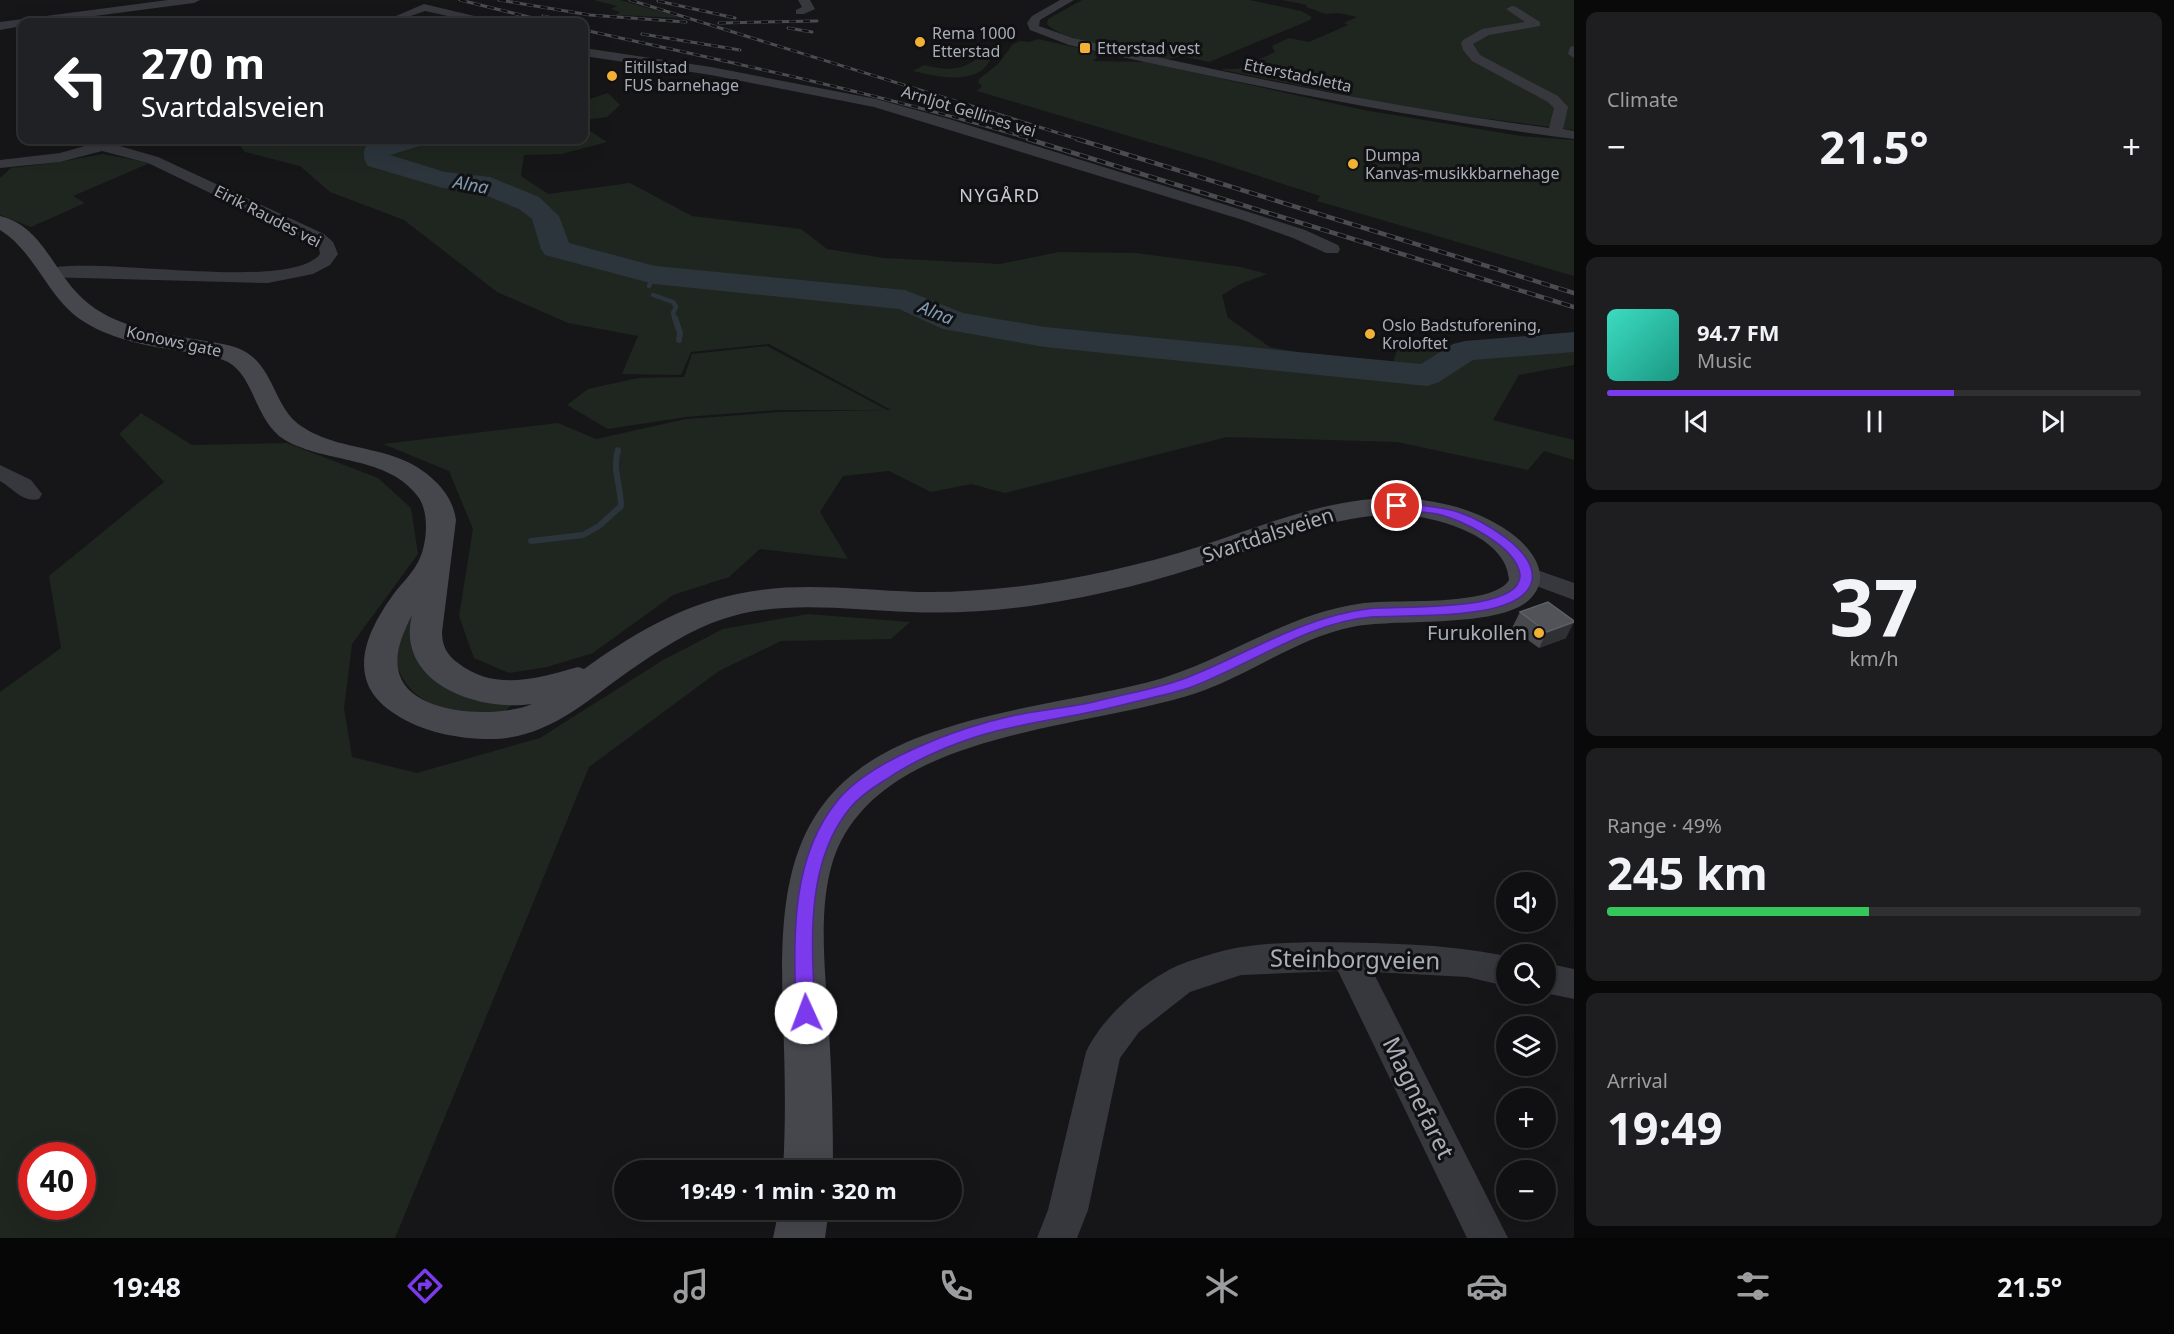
<!DOCTYPE html>
<html lang="en">
<head>
<meta charset="utf-8">
<style>
	:root { --surface:#101012; --page:#1e1e20; --text:#f1f3f6; --muted:#9c9d9f; --line:#303032; --accent:#7c3aed }
	body { margin:0; font-family:"Noto Sans",sans-serif; background:var(--page); color:var(--text); height:100vh; display:flex; flex-direction:column; font-size:22px; white-space:nowrap }
	* { box-sizing:border-box; margin:0 }
	p { font-size:20px; color:var(--muted) }
	.icon { flex:none; width:33px; height:33px; fill:none; stroke:currentColor; stroke-width:2; stroke-linecap:round; stroke-linejoin:round }
	.map { position:relative; flex:1; overflow:hidden }
	.panel { display:flex; flex-direction:column; gap:12px; padding:12px; background:#09090a; width:600px }
	.panel>* { flex:none }
	.top-card { position:absolute; left:18px; top:18px; width:570px; height:126px; border-radius:12px; box-shadow:0 6px 24px #0002,0 0 0 2px var(--line); background:#202124; color:#fff; overflow:hidden }
	.fabs { position:absolute; left:1496px; top:872px; display:grid; gap:12px }
	.fabs a { display:grid; place-items:center; width:60px; height:60px; border-radius:50%; background:var(--surface); box-shadow:0 6px 24px #0002,0 0 0 2px var(--line); font-size:30px }
	.speed { position:absolute; left:18px; top:1142px; display:flex; gap:12px; font-size:30px; font-weight:700; text-align:center }
	.speed>* { display:grid; place-content:center; width:78px; height:78px; border-radius:50%; background:var(--surface); box-shadow:0 6px 24px #0002,0 0 0 2px var(--line); line-height:1 }
	.speed .limit { border:9px solid #d22; background:#fff; color:#111 }
	.pin { position:absolute; display:grid; place-items:center; width:51px; height:51px; color:#fff; margin:-26px; border:3px solid #fff; border-radius:50%; box-shadow:0 2px 6px #0007 }
	.me { position:absolute; width:66px; margin:-33px; rotate:358deg; stroke-linejoin:round; filter:drop-shadow(0 0 4px #0008) }
	.turn { display:flex; align-items:center; gap:21px; height:126px; padding:0 24px; font-size:27px }
	.turn .icon { width:78px; height:78px; stroke-width:2.5 }
	.turn b { display:block; font-size:42px; line-height:51px }
	.big { font-size:45px; font-weight:700; line-height:1.1 }
	.panel .card { flex:1; display:flex; flex-direction:column; justify-content:center; gap:9px; min-width:0; padding:0 21px; border-radius:12px; background:var(--page) }
	.panel .dial { align-items:center; gap:0 }
	.dial b { font-size:78px; line-height:1 }
	.song { display:flex; align-items:center; gap:18px }
	.cover { width:72px; height:72px; border-radius:9px; background:linear-gradient(135deg,hsl(170 70% 55%),hsl(170 70% 35%)) }
	.played { height:6px; border-radius:3px; background:linear-gradient(90deg,var(--accent) 65%,var(--line) 65%) }
	.keys { display:flex; justify-content:space-around; direction:ltr }
	.heat { display:flex; justify-content:space-between; align-items:center; font-size:33px; direction:ltr }
	.charge { height:9px; border-radius:4px; background:linear-gradient(90deg,#34c759 49%,var(--line) 0) }
	.trip { position:absolute; left:614px; top:1160px; width:348px; height:60px; border-radius:30px; background:var(--surface); box-shadow:0 6px 24px #0002,0 0 0 2px var(--line); font-weight:700; line-height:60px; text-align:center }
	.dock { display:flex; height:96px; justify-content:space-around; align-items:center; background:#060607; color:var(--muted) }
	.dock .icon { width:42px; height:42px }
	.dock .selected { color:var(--accent) }
	.dock b { font-size:27px; color:var(--text) }
	main { display:flex; flex:1; min-height:0 }
	.map>svg:first-child { display:block }
	.green { fill:#1e261f; fill-rule:evenodd }
	.lines { fill:none; stroke-linecap:round; stroke-linejoin:round }
	.stream-far1 { stroke:#2c353c; stroke-width:4.5 }
	.stream { stroke:#2c353c; stroke-width:6 }
	.river { fill:#2c353c; fill-rule:evenodd }
	.street { fill:#37383d; fill-rule:evenodd }
	.secondary { fill:#45474d; fill-rule:evenodd }
	.rail-far1-casing { stroke:#4a4c52; stroke-width:3 }
	.rail-casing { stroke:#4a4c52; stroke-width:4.5 }
	.rail-far1 { stroke:#111113; stroke-width:2; stroke-dasharray:7; stroke-linecap:butt }
	.rail { stroke:#111113; stroke-width:3; stroke-dasharray:9; stroke-linecap:butt }
	.wall { fill:#47494d }
	.shaded-wall { fill:#2f3033 }
	.building { fill:#525359; stroke:#5f6168; stroke-width:1.5 }
	.route { fill:#7c3aed; stroke:#51269a; stroke-width:1.5 }
	.poi-dot { fill:#f2b134; stroke:#111113; stroke-width:2 }
	.labels { text-anchor:middle; stroke-width:6; stroke-linejoin:round; paint-order:stroke }
	.far-poi-label { font-size:16px; fill:#a8adb8; stroke:#111113; text-anchor:start }
	.far-street-label { font-size:16px; fill:#a8adb8; stroke:#111113 }
	.far-water-label { font-size:18px; font-style:italic; fill:#7f9bb3; stroke:#111113 }
	.far-neighbourhood-label { font-size:18px; letter-spacing:1.5px; fill:#c9ccd4; stroke:#111113 }
	.street-label { font-size:20px; fill:#a8adb8; stroke:#111113 }
	.poi-label { font-size:20px; fill:#a8adb8; stroke:#111113; text-anchor:end }
	.near-street-label { font-size:24px; fill:#a8adb8; stroke:#111113 }
</style>
</head>
<body>
<main>
<div class="map">
<svg width="1574" height="1238" viewBox="0 0 1574 1238">
	<rect width="100%" height="100%" fill="#161618"/>
	<path class="green" d="M594,0h26l62,18 -66,-3 4,-3 -9,-3 6,-3z
		M1082,0h168l51,11 11,6 -2,3 -101,42 -27,-6 -14,3c-26,-6 -106,-17 -121,-35l1,-5z
		M1282,0h292v130l-160,-21 -191,-39 -1,-1h16l37,-17 -3,-6 17,-8 20,4 39,-17 -4,-2 13,-6 -18,-4 -13,1 -20,-7 1,-2z
		M1038,39l63,14 -8,8 52,1 219,48 157,26 53,4v136l-257,-75 3,-5 -107,-35 -236,-70 5,-5 -4,-4 1,-3 19,-15 15,-20 7,-3 9,1z
		M1000,44h2c-7,8 -12,19 -20,26 -17,13 -50,6 -69,1l11,-6c40,10 43,-1 76,-21z
		M608,93l12,12 -13,12 -23,3v-19z
		M584,127l23,15 -45,12 -38,1 -3,21 27,18 82,-11 62,33 109,13 26,20 57,9 116,6 59,-12 77,1 105,14 26,7 -27,10 -18,11 6,23 42,29 120,23 8,-22 176,-4v21l-55,10 -26,45 81,20v20l-30,-9 -16,19 -131,-28 -170,-5 -222,56 -34,-9 -40,8 -42,-21 -46,5 -23,36 28,47 -88,-10 -31,28 -56,18 -80,58 -46,14 -38,6 -35,-15 -15,-42 14,-87 -24,-58 -66,-27 175,-21 38,16 90,-20 93,-7 112,-2 -122,-66 -78,8 -10,23 -59,-1 16,-38 -70,-13 -71,-31 -93,-72 -74,-28 -30,-26 -55,-14 -10,-12h139l6,1 -2,-1h206z
		M103,154l47,9 -77,33 12,7 -54,24 -31,-12v-37l11,-10 42,-5z
		M767,346l120,64h-109l-92,7 -78,12 -41,-24 21,-16 50,-11 46,-1 8,-23z
		M141,413l51,32 95,-2 91,35 33,30 7,46 -66,90 -8,64 8,49 65,16 123,-35 123,-78 60,-31 85,-15 102,8 -19,17 -110,2 -62,30 -130,96 -194,471h-395v-546l61,-44 -12,-72 115,-94 -45,-48zM32,1155h50v51h-50z
		M414,607l-2,37 5,15 97,44 -17,15c-18,-3 -39,-4 -56,-10 -31,-11 -53,-38 -42,-72 2,-10 10,-20 15,-29z"/>
	<g class="lines">
		<path class="stream-far1" d="M649,286l5,-11
			M653,295l20,7 3,5 -3,6 2,7"/>
		<path class="stream" d="M675,318l5,15 -1,7
			M531,541l52,-6 16,-9 22,-20c0,-19 -9,-38 -3,-56"/>
		<path class="river" d="M386,140h40l-3,5 -33,10 55,17 45,5 49,20 20,19 10,27 86,23 250,24 58,23 82,14 376,37 32,-20 12,-3 109,-9v20l-101,8 -34,22 -12,4 -382,-39 -102,-18 -44,-20 -245,-25 -109,-29 -4,-6 -9,-30 -13,-10 -44,-18 -32,-3 -75,-22c-5,-8 -6,-14 -1,-21z"/>
		<path class="street" d="M168,0h32l-6,3 -145,19h-27v4l-22,4v-8z
			M798,0h12l5,9 -11,5h-8v-4l6,-3z
			M1060,0h14l-34,20 -1,6 34,12c157,36 316,69 476,90l5,-20 -6,-6 -76,-41 -9,-11 -2,-7 2,-3 19,-11 43,-7 -19,-13 6,-3 4,1 24,15v4l-51,9 -16,9 7,11 78,41 10,11 -5,22 11,2v8c-170,-22 -338,-56 -505,-94l-39,-15 -3,-7 5,-7z
			M424,4l67,16 2,2h-18l-50,-11 -23,8 -6,-3z
			M1574,46v12l-6,-4 2,-7z
			M584,48l127,19 165,32 73,20 306,95 50,16 33,15 2,4 -2,4h-12l-33,-15 -50,-18 -369,-113 -163,-32 -127,-19z
			M106,140h18l-8,5 42,12 166,77 9,8 5,12 -8,11 -17,9 -45,9 -224,-6 -3,-4 3,-4c55,-14 246,24 276,-15l-1,-6 -7,-6 -164,-79 -46,-12 -42,11 -60,6v-8l60,-7z
			M0,465l31,15 11,14 -3,5c-16,4 -25,-10 -39,-18z
			M1526,566l48,17v17l-57,-21 -3,-5 3,-5z
			M1312,942c66,1 130,1 194,14v30l-39,-9 -94,-5 135,266h-41l-129,-267 -97,4 -51,17 -51,40 -19,26 -32,152 -11,28h-40l11,-28 38,-158c14,-31 51,-65 81,-81 15,-9 58,-22 75,-24 23,-4 47,-4 70,-5z
			M1545,963l29,6v30l-29,-6z"/>
		<path class="secondary" d="M0,216c42,10 53,55 82,82 33,31 80,35 123,43 12,2 29,4 39,10 30,16 30,57 57,75 43,29 98,16 137,58 10,11 16,22 18,36l-14,112c0,14 5,23 16,31 37,29 80,15 120,4l6,2c47,-34 96,-63 153,-75 59,-13 120,-4 180,-2 65,1 128,-7 191,-21 31,-7 62,-15 93,-25 81,-27 161,-63 248,-41 24,6 47,16 67,32 19,16 36,41 13,63 -31,29 -135,18 -177,27 -53,11 -97,44 -147,63 -110,40 -304,36 -364,151 -27,53 -15,133 -12,190 3,47 4,93 4,139h-50c3,-50 2,-100 0,-151 -4,-129 1,-231 139,-283 72,-27 149,-35 223,-53 76,-19 140,-70 219,-80 31,-4 129,4 145,-23 -2,-44 -73,-64 -109,-65 -64,-2 -121,26 -181,45 -59,20 -120,36 -182,45 -42,6 -85,9 -127,7 -61,-2 -128,-13 -187,7 -34,11 -65,32 -94,52 -44,31 -82,68 -139,68 -32,0 -68,-7 -95,-25 -50,-32 -31,-79 -2,-119 7,-10 18,-20 24,-31 10,-17 13,-49 2,-66 -30,-43 -93,-34 -134,-58 -30,-18 -30,-63 -57,-78 -14,-7 -33,-8 -48,-11 -32,-5 -66,-11 -94,-28 -38,-22 -49,-70 -86,-93zM412,615c-17,68 66,97 120,89 -34,15 -128,12 -134,-36 -3,-18 6,-37 14,-53z
			M779,1209h50l-4,29h-52z"/>
		<defs>
			<path id="rail-far1" d="M460,0l89,22
				M499,0l91,15 96,7
				M630,0l451,140
				M658,1l77,17
				M543,16l27,6
				M719,23l98,-2
				M788,28l24,4
				M584,30c151,33 301,65 449,110
				M642,34l98,16"/>
			<path id="rail" d="M1028,139l546,168
				M1077,139l497,154"/>
		</defs>
		<use href="#rail-far1" class="rail-far1-casing"/>
		<use href="#rail" class="rail-casing"/>
		<use href="#rail-far1" class="rail-far1"/>
		<use href="#rail" class="rail"/>
	</g>
	<path class="wall" d="M1520,612l46,26 -27,10 -27,-20z"/>
	<path class="shaded-wall" d="M1574,622l-8,16 -27,10 8,-16z"/>
	<path class="building" d="M1548,602l26,19v1l-27,10 -27,-20z"/>
	<path class="route" d="M1397,502c21,3 41,4 61,10 23,8 79,38 74,68 -8,43 -127,34 -161,37 -61,5 -120,47 -177,69 -24,9 -51,13 -76,20 -35,9 -70,13 -104,21 -45,9 -92,28 -129,53 -13,8 -25,16 -35,28 -46,56 -38,138 -35,205l-3,6 -6,3 -7,-3 -3,-6c-2,-72 -7,-154 42,-213 34,-41 123,-73 174,-84 27,-6 55,-8 82,-14 30,-8 63,-13 92,-24 59,-23 117,-61 181,-69 27,-4 157,5 153,-35 -4,-28 -59,-55 -83,-60 -15,-3 -30,-2 -44,-5v-6z"/>
	<g class="poi-dot">
		<circle cx="920" cy="42" r="6"/>
		<rect x="1079" y="42" width="12" height="12" rx="3"/>
		<circle cx="612" cy="76" r="6"/>
		<circle cx="1353" cy="164" r="6"/>
		<circle cx="1370" cy="334" r="6"/>
		<circle cx="1539" cy="633" r="6"/>
	</g>
	<g class="labels">
		<g class="far-poi-label">
			<text x="932" y="39">Rema 1000<tspan x="932" dy="18">Etterstad</tspan></text>
			<text x="1097" y="54">Etterstad vest</text>
			<text x="624" y="73">Eitillstad<tspan x="624" dy="18">FUS barnehage</tspan></text>
			<text x="1365" y="161">Dumpa<tspan x="1365" dy="18">Kanvas-musikkbarnehage</tspan></text>
			<text x="1382" y="331">Oslo Badstuforening,<tspan x="1382" dy="18">Kroloftet</tspan></text>
		</g>
		<g class="far-street-label">
			<text transform="translate(1298 75) rotate(12)" y="6">Etterstadsletta</text>
			<text transform="translate(969 111) rotate(17)" y="6">Arnljot Gellines vei</text>
			<text transform="translate(268 216) rotate(27)" y="6">Eirik Raudes vei</text>
			<text transform="translate(174 341) rotate(12)" y="6">Konows gate</text>
		</g>
		<g class="far-water-label">
			<text transform="translate(471 185) rotate(10)" y="6">Alna</text>
			<text transform="translate(936 313) rotate(22)" y="6">Alna</text>
		</g>
		<g class="far-neighbourhood-label">
			<text x="1000" y="202">NYGÅRD</text>
		</g>
		<g class="street-label">
			<text transform="translate(1268 535) rotate(-18)" y="7">Svartdalsveien</text>
		</g>
		<g class="poi-label">
			<text x="1527" y="640">Furukollen</text>
		</g>
		<g class="near-street-label">
			<text transform="translate(1355 960) rotate(1)" y="8">Steinborgveien</text>
			<text transform="translate(1418 1098) rotate(64)" y="8">Magnefaret</text>
		</g>
	</g>
</svg>
<div class="fabs">
<a><svg class="icon" aria-label="sound" viewBox="0 0 24 24"><path d="M4 9h4l5-4v14l-5-4H4zM17 9q2 3 0 6"/></svg></a>
<a><svg class="icon" aria-label="search" viewBox="0 0 24 24"><circle cx="10" cy="10" r="6"/><path d="M15 15l6 6"/></svg></a>
<a><svg class="icon" aria-label="layers" viewBox="0 0 24 24"><path d="M12 4l9 5-9 5-9-5zM3 14l9 5 9-5"/></svg></a>
<a>+</a>
<a>−</a>
</div>
<div class="speed"><div class="limit">40</div></div>
<div class="pin" style="left:1397px;top:506px;background:#d93025"><svg class="icon" aria-label="arrive" viewBox="0 0 24 24"><path d="M6 21V4h12l-3 4 3 4H6"/></svg></div>
<svg class="me" style="left:806px;top:1013px" viewBox="-20 -20 40 40"><circle r="19" fill="#fff"/><path d="M0-13L10 11 0 6-10 11z" fill="#7c3aed"/></svg>
<div class="trip">19:49 · 1 min · 320 m</div>
<div class="top-card">
<div class="turn"><svg class="icon" aria-label="left" viewBox="0 0 24 24"><path d="M17 20v-9H6M10 6l-5 5 5 5"/></svg><div><b>270 m</b>Svartdalsveien</div></div>
</div>
</div>
<section class="panel">
<div class="card"><p>Climate</p>
<div class="heat"><a>−</a><b class="big">21.5°</b><a>+</a></div>
</div>
<div class="card">
<div class="song"><i class="cover"></i><div><b>94.7 FM</b><p>Music</p></div></div>
<div class="played"></div>
<div class="keys"><svg class="icon" aria-label="previous" viewBox="0 0 24 24"><path d="M18 5L8 12l10 7zM5 5v14"/></svg><svg class="icon" aria-label="pause" viewBox="0 0 24 24"><path d="M8 5v14M16 5v14"/></svg><svg class="icon" aria-label="next" viewBox="0 0 24 24"><path d="M6 5l10 7-10 7zM19 5v14"/></svg></div>
</div>
<div class="card dial"><b>37</b><p>km/h</p></div>
<div class="card"><p>Range · 49%</p><b class="big">245 km</b><div class="charge"></div></div>
<div class="card"><p>Arrival</p><b class="big">19:49</b></div>
</section>
</main>
<nav class="dock">
<b>19:48</b>
<svg class="icon selected" aria-label="directions" viewBox="0 0 24 24"><path d="M12 3l9 9-9 9-9-9zM9 14v-3h6M13 9l2 2-2 2"/></svg>
<svg class="icon" aria-label="music" viewBox="0 0 24 24"><path d="M9 18V5l10-2v13"/><circle cx="6" cy="18" r="3"/><circle cx="16" cy="16" r="3"/></svg>
<svg class="icon" aria-label="phone" viewBox="0 0 24 24"><path d="M5 4h4l2 5-3 2q2 4 5 5l2-3 5 2v4C11 20 4 13 5 4z"/></svg>
<svg class="icon" aria-label="climate" viewBox="0 0 24 24"><path d="M12 3v18M4 7l16 10M4 17L20 7"/></svg>
<svg class="icon" aria-label="car" viewBox="0 0 24 24"><path d="M5 17H2v-5l4-1 3-4h7l3 4 3 1v5h-3M9 17h6M6 11h13"/><circle cx="7" cy="17" r="2"/><circle cx="17" cy="17" r="2"/></svg>
<svg class="icon" aria-label="filters" viewBox="0 0 24 24"><path d="M4 7h16M4 17h16"/><circle cx="9" cy="7" r="2"/><circle cx="15" cy="17" r="2"/></svg>
<b>21.5°</b>
</nav>
</body>
</html>
